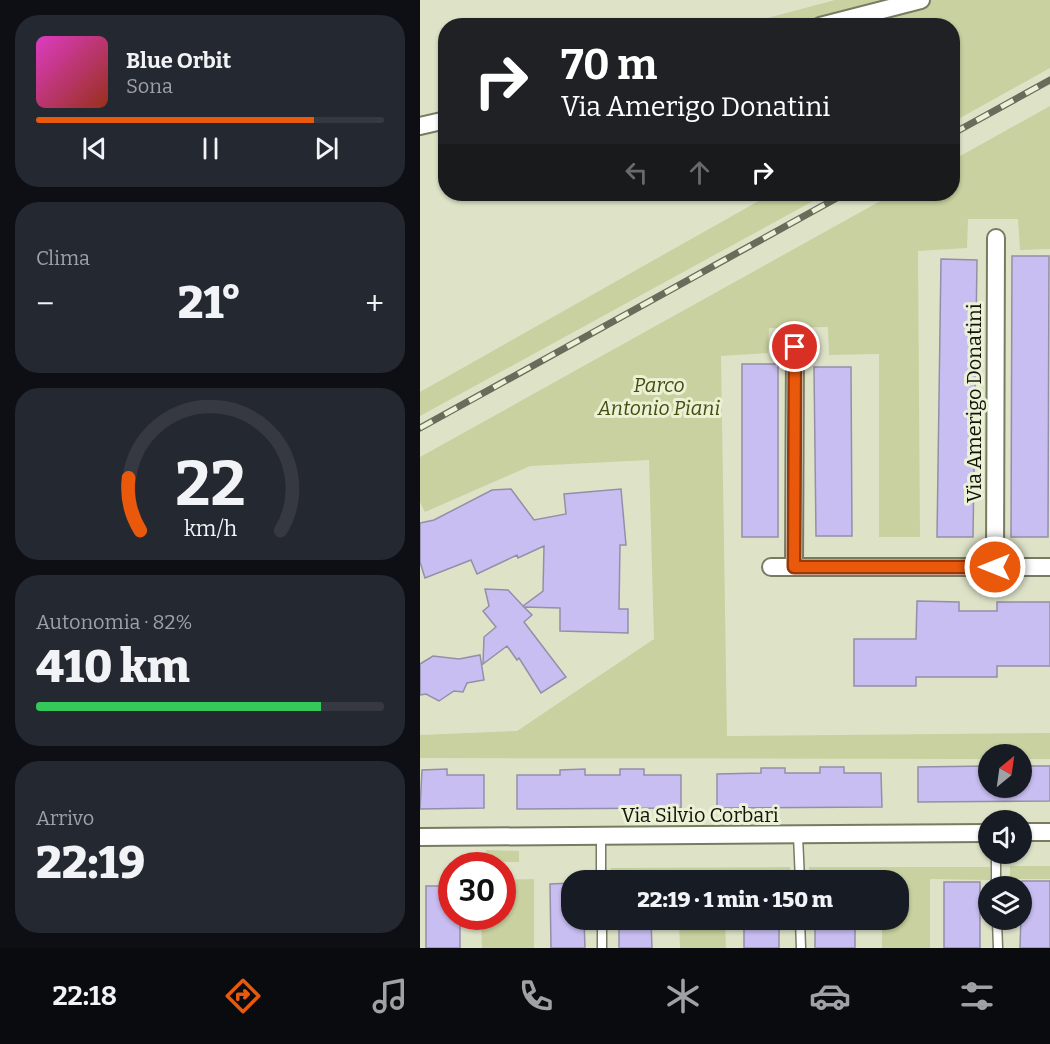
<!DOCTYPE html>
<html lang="it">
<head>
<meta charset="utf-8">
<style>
	:root { --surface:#171b24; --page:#242831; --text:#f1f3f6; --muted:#9ea1a6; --line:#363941; --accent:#ea580c }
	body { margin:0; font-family:Bitter,serif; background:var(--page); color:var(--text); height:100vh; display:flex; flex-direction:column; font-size:22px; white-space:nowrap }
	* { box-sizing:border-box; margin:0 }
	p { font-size:20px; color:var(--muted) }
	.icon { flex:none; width:33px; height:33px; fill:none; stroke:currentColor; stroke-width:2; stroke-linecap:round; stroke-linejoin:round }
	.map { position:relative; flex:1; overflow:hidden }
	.drawer { display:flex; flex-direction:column; gap:15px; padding:15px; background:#0d0f14; width:420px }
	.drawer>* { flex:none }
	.top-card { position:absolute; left:18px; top:18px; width:522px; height:183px; border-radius:24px; box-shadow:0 2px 4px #0004; background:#202124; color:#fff; overflow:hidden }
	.needle { width:39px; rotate:29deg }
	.controls { position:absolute; left:558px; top:744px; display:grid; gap:12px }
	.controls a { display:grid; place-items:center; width:54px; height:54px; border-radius:50%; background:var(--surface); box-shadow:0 2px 4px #0004; font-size:30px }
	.speed { position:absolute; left:18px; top:852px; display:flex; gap:12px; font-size:30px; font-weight:700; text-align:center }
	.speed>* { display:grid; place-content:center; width:78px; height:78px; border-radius:50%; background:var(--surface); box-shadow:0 2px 4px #0004; line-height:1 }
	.speed .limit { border:9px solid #d22; background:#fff; color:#111 }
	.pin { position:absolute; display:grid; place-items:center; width:51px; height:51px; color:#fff; margin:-26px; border:3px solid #fff; border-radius:50%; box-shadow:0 2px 6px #0007 }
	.me { position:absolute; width:66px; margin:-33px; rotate:270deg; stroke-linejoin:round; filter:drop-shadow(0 0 4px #0008) }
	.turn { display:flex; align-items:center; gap:21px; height:126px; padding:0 24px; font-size:27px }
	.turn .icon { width:78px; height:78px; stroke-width:2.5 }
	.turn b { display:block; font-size:42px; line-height:51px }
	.lanes { display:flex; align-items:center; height:57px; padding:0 24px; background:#0003; justify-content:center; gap:30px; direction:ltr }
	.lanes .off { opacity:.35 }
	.big { font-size:45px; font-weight:800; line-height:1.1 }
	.drawer .widget { flex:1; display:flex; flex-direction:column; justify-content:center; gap:9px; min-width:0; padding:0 21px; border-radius:24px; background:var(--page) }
	.drawer .dial { align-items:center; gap:0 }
	.dial svg { height:156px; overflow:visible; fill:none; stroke:var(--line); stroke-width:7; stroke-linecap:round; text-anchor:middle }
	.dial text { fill:var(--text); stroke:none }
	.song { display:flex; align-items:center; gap:18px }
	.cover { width:72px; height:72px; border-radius:9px; background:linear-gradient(135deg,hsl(310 70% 55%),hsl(10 70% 35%)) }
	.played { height:6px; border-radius:3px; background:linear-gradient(90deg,var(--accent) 80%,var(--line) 80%) }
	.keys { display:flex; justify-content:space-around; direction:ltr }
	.heat { display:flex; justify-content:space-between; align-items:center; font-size:33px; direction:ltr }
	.charge { height:9px; border-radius:4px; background:linear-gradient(90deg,#34c759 82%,var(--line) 0) }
	.trip { position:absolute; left:141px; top:870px; width:348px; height:60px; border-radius:24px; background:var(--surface); box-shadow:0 2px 4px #0004; font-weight:800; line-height:60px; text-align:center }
	.tabs { display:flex; height:96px; justify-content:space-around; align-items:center; background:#090b0e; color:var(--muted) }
	.tabs .icon { width:42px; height:42px }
	.tabs .on { color:var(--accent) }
	.tabs b { font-size:27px; color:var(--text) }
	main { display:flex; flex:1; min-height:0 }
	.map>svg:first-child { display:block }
	.green { fill:#c8d19f }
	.building { fill:#c9bef1; stroke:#948fa8; stroke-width:1.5 }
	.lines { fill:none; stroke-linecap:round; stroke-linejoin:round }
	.service-casing { stroke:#767b62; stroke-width:11 }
	.minor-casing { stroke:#767b62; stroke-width:20 }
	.service { stroke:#fff; stroke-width:8 }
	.minor { stroke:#fff; stroke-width:16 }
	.rail-casing { stroke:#696c5b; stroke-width:7 }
	.rail { stroke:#ebf1d5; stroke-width:4.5; stroke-dasharray:14; stroke-linecap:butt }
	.route-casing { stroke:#983908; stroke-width:15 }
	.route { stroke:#ea580c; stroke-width:10 }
	.labels { text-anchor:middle; stroke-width:6; stroke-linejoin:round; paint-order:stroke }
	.park-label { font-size:20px; font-style:italic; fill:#454c0f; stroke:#ebf1d5 }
	.street-label { font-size:20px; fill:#12130a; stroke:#ebf1d5 }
</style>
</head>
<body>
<main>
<section class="drawer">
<div class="widget">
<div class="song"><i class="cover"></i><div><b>Blue Orbit</b><p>Sona</p></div></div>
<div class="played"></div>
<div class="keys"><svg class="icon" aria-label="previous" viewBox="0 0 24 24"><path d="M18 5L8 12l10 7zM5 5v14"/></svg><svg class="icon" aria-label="pause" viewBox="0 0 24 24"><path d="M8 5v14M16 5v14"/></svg><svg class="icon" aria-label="next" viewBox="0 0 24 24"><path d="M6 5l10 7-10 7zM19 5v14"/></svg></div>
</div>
<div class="widget"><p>Clima</p>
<div class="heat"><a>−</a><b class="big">21°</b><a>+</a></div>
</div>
<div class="widget dial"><svg viewBox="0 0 100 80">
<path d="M14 69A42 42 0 1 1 86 69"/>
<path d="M14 69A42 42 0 0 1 8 42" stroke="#ea580c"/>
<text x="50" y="56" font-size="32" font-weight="700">22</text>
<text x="50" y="72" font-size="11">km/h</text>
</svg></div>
<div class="widget"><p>Autonomia · 82%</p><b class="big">410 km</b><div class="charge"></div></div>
<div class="widget"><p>Arrivo</p><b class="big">22:19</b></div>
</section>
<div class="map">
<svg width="630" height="948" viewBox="0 0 630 948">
	<rect width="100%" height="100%" fill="#dee3c8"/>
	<path class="green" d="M415,0h215v68l-97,54 -1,-96h-214z
		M630,106v143l-30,1 -2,-31h-50l-1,29 -49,3 2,286h-41v-183l-50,1 -1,-28 -59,1 -1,25 -47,3 6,380 323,-3v26h-28v-5h-34v5l-568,-1v-23l97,-4 137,-92 -5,-179 -119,6 -105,46 -5,-10v-45l473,-263h59l1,-34z
		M351,194h55l-406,222v-24z
		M66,850l33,1v11h-33z
		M590,866h40v13h-40z
		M370,867l1,13h-180v-12z
		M389,867h181v13l-60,-1v69h-48v-28h16v-40h-88z
		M114,879v69h-52l-1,-31 21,-1 1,-36z
		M259,920h46l1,28h-46z"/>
	<path class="building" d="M592,256h37l-1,281h-37z
		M521,259l36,1 -4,277h-36z
		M322,364h36v173h-36z
		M394,367h37l1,169h-36z
		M91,489l23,31 32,-6 -2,-20 57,-5 5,56h-6l-1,64h9v24l-68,-2v-23l-36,-1 8,8 -8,7 42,55 -25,16 -22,-35 -2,2 -10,-14 -24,18 1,-27 12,-10 -13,-16 6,-5 -4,-17 23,1 15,16 20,-15 1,-45 -26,12 -1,-3 -40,19 -6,-14 -46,18 -5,-16v-39l14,-3 58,-30z
		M497,601l42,1v9h38v-9h53v64h-53v11h-81v9h-62v-47h62z
		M60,655l4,25 -17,3 -4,9 -9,-1 -15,10 -13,-7 -6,1v-31l13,-8 26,3z
		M568,766v22h34v-22h28v35l-132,1v-35z
		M400,767h24v6h37l1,34 -165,1v-34l44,-1v-5h24v5h35z
		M27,769v6h37v33l-64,1 2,-39z
		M165,769v6h35v-6h24v6h37v33l-164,1v-34h43v-5z
		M602,881h28v67h-30z
		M524,882h36v66h-36z
		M152,883v37h12l1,28h-34l-1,-64z
		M6,886h26v30h8v32h-34z
		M199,920h32l1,28h-33z
		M324,920h35v28h-35z
		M395,920h40v28h-40z"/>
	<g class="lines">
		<defs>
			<path id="service" d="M378,836l2,44
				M181,837v43
				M576,854v32
				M182,920v28
				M380,920l1,28
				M577,920l1,28"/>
			<path id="minor" d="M400,26l101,-26
				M0,126l26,-6
				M351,567h279
				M374,567l1,-220
				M575,567l1,-329
				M602,832h28
				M0,837l568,-4"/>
		</defs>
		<use href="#service" class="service-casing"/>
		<use href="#minor" class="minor-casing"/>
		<use href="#service" class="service"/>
		<use href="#minor" class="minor"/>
		<defs>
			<path id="rail" d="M532,134l98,-54
				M0,428l424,-234"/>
		</defs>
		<use href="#rail" class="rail-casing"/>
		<use href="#rail" class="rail"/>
	</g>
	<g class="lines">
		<defs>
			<path id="route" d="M375,347l-1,220h201"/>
		</defs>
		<use href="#route" class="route-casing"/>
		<use href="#route" class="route"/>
	</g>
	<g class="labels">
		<g class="park-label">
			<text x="239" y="392">Parco<tspan x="239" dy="23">Antonio Piani</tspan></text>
		</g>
		<g class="street-label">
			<text transform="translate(554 403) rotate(-90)" y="7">Via Amerigo Donatini</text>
			<text x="280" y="822">Via Silvio Corbari</text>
		</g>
	</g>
</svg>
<div class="controls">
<a><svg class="needle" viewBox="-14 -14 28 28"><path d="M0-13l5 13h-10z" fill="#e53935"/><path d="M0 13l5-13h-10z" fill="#9ea1a6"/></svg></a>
<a><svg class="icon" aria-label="sound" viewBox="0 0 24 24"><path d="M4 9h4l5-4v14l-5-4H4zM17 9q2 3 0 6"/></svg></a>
<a><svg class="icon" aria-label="layers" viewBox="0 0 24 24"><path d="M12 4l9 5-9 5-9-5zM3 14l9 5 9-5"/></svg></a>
</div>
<div class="speed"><div class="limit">30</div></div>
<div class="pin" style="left:375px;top:347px;background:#d93025"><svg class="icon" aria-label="arrive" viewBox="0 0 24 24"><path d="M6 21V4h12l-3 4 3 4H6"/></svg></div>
<svg class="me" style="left:575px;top:567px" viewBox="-20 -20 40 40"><circle r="17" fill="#ea580c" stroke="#fff" stroke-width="3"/><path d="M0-11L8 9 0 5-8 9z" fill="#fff"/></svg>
<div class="trip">22:19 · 1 min · 150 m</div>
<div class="top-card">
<div class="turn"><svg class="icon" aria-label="right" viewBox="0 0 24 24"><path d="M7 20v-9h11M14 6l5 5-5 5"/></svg><div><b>70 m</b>Via Amerigo Donatini</div></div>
<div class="lanes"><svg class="icon off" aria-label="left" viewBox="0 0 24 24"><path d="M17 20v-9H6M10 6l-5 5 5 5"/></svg><svg class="icon off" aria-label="ahead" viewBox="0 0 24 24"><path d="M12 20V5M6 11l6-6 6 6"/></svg><svg class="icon" aria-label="right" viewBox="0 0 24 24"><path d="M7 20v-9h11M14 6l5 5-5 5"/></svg></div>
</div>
</div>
</main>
<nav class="tabs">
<b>22:18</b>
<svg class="icon on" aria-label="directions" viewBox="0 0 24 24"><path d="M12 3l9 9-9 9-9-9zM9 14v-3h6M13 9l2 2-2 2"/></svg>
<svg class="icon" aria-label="music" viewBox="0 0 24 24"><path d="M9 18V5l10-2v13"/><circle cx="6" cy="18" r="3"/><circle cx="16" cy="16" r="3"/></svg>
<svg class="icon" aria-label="phone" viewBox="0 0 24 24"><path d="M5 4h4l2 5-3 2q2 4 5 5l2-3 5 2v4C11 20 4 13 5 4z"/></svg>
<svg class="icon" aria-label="climate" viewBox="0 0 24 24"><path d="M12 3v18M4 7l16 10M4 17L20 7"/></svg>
<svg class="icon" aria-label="car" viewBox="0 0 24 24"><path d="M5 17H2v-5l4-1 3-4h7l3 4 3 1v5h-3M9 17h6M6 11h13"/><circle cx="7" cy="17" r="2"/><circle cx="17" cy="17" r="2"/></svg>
<svg class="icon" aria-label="filters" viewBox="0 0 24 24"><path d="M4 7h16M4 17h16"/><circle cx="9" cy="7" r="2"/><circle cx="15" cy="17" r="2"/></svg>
</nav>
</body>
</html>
